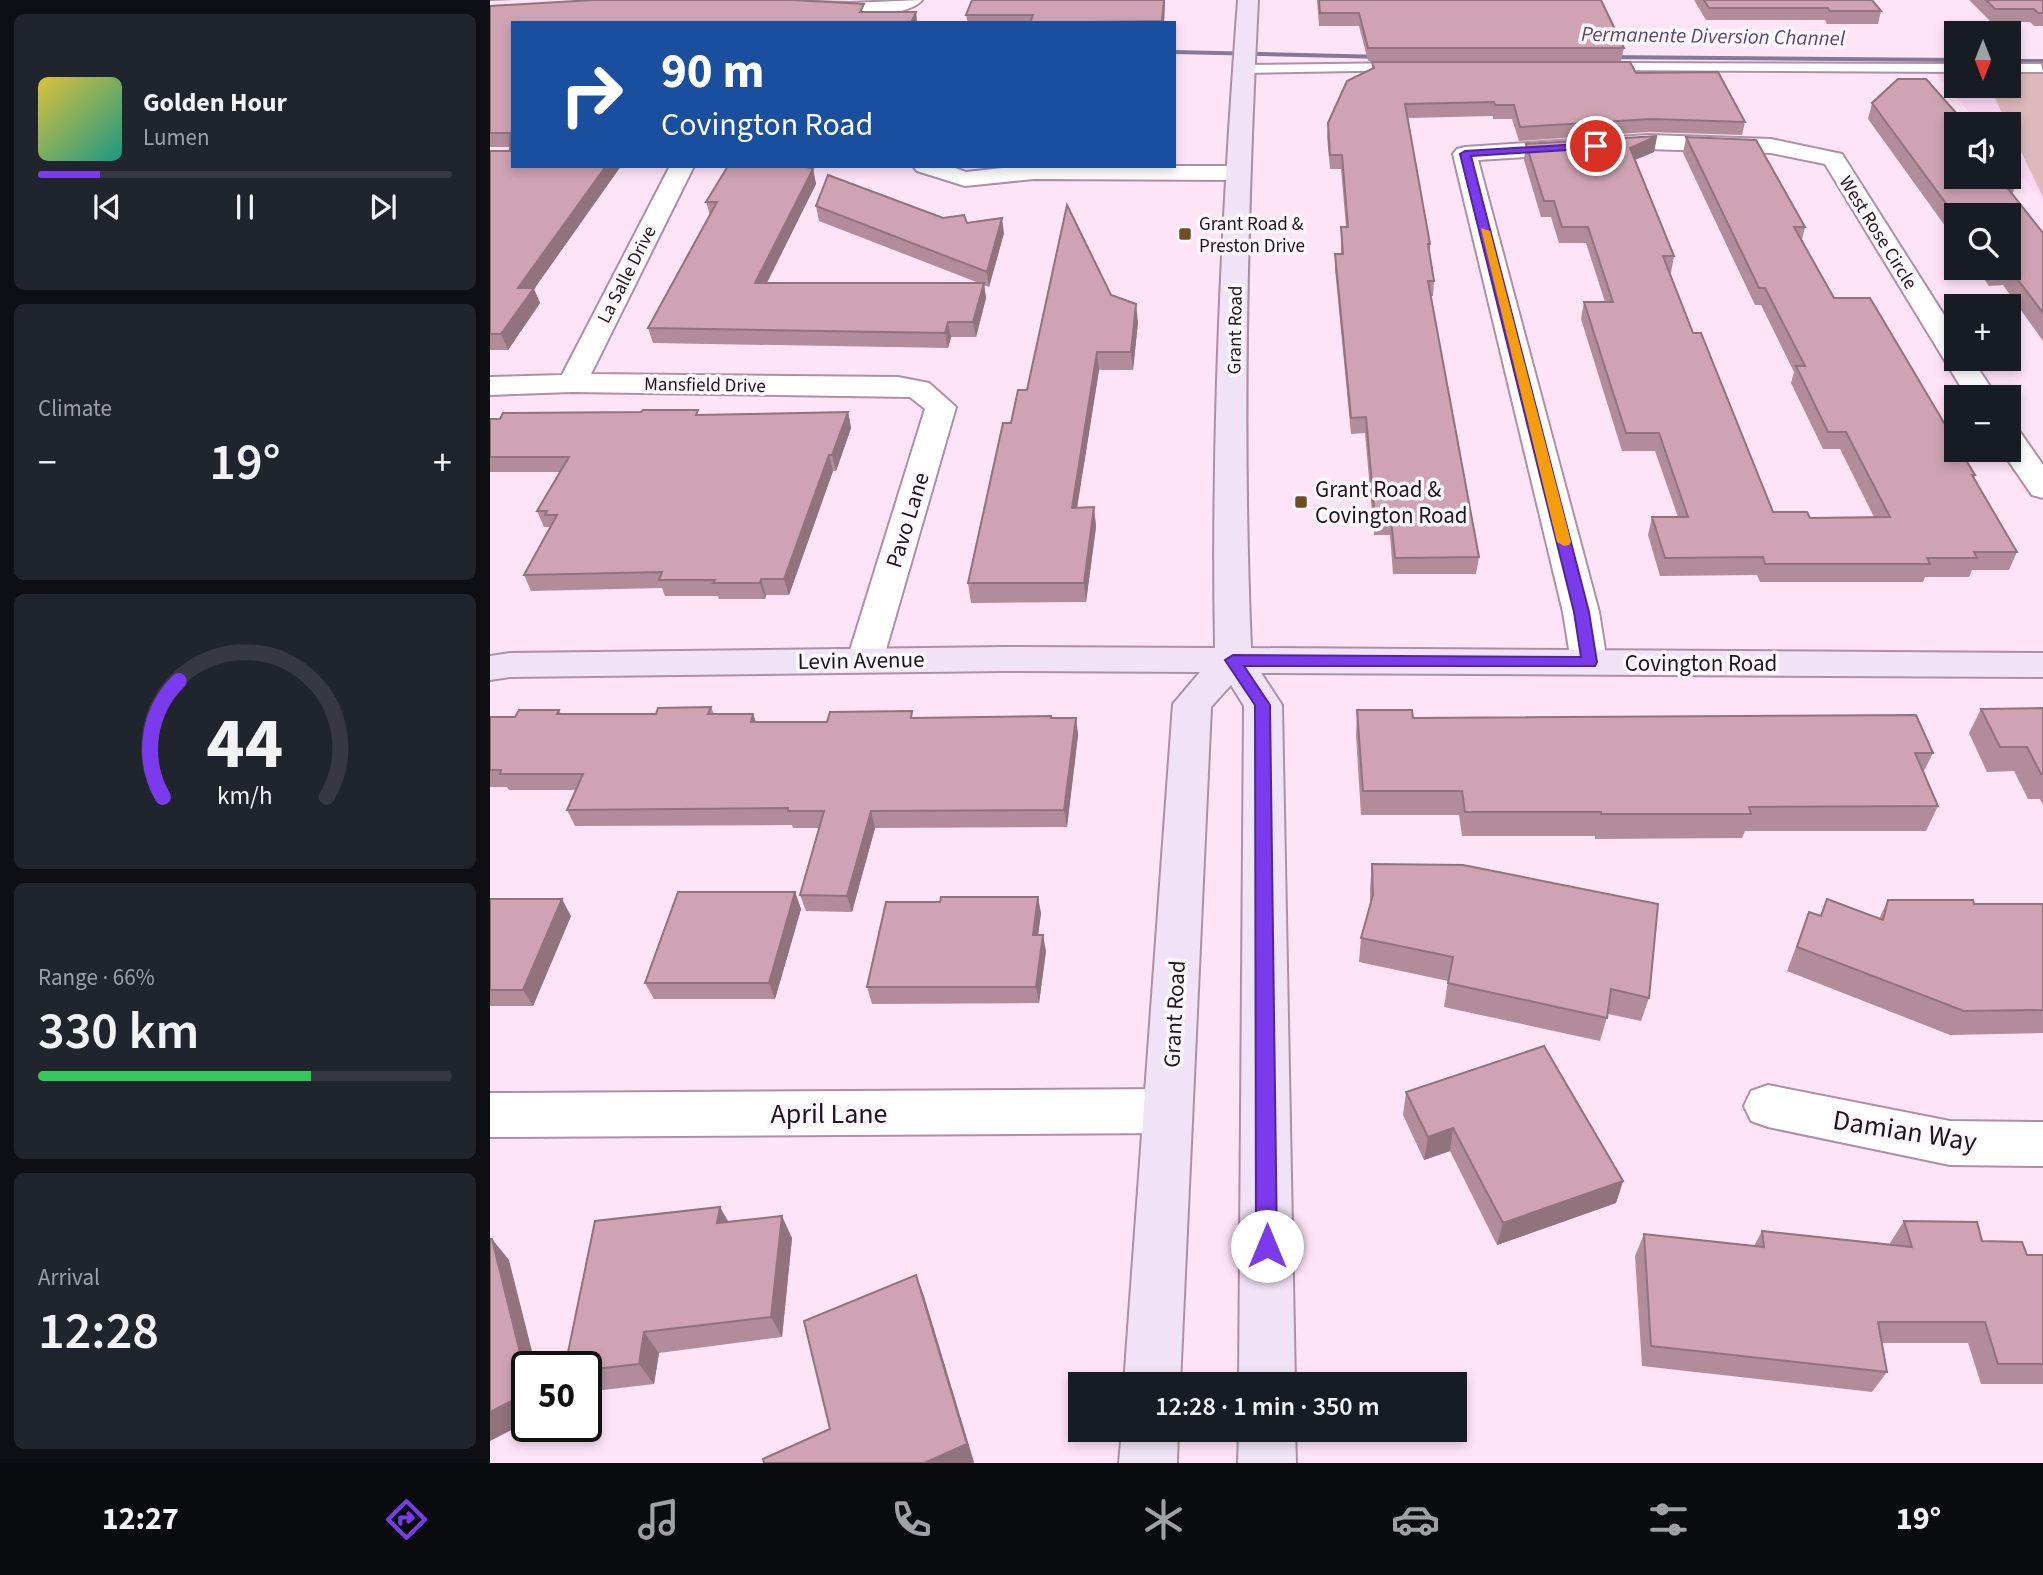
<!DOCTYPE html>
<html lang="en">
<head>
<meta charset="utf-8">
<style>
	:root { --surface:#171b24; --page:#20242c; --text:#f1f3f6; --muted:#9ea1a6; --line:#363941; --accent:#7c3aed }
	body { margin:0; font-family:"Source Sans 3",sans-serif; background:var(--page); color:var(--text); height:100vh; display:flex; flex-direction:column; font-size:26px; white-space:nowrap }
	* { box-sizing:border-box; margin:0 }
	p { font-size:23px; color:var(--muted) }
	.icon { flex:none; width:38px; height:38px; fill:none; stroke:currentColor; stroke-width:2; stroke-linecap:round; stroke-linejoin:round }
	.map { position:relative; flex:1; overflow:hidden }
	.sheet { display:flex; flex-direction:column; gap:14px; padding:14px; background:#0d0f14; width:490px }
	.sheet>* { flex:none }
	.top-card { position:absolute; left:21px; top:21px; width:665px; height:147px; border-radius:0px; box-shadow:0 4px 10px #0003; background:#1a4fa0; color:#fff; overflow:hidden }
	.needle { width:46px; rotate:180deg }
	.tools { position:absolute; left:1454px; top:21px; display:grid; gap:14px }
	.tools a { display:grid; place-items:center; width:77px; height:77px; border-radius:0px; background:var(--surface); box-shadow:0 4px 10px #0003; font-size:35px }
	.speed { position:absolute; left:21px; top:1351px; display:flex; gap:14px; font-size:35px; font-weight:700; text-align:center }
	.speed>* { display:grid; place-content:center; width:91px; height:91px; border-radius:50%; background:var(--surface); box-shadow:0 4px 10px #0003; line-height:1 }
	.speed .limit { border:4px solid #111; border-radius:10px; background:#fff; color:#111 }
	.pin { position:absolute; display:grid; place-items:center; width:60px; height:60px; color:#fff; margin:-30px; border:4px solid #fff; border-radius:50%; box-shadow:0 2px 7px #0007 }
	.me { position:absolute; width:77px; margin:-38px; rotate:0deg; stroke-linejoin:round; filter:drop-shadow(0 0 5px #0008) }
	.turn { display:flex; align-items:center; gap:24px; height:147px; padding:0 35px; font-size:32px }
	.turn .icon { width:91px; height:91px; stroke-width:2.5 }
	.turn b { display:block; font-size:49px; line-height:60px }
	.big { font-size:52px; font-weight:600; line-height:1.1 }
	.sheet .tile { flex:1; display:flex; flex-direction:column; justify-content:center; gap:10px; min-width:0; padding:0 24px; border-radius:10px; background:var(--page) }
	.sheet .dial { align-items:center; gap:0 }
	.dial svg { height:182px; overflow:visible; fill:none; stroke:var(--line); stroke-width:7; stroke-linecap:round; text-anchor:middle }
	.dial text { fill:var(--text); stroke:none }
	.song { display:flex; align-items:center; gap:21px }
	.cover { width:84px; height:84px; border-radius:10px; background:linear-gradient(135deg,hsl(50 70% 55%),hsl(170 70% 35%)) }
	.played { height:7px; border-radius:4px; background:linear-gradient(90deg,var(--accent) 15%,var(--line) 15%) }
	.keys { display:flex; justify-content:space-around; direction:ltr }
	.heat { display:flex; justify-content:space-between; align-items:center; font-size:38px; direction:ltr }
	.charge { height:10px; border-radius:5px; background:linear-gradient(90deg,#34c759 66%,var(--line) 0) }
	.trip { position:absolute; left:578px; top:1372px; width:399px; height:70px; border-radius:0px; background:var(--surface); box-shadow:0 4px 10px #0003; font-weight:600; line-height:70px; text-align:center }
	.tab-bar { display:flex; height:112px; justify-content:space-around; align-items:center; background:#090b0e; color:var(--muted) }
	.tab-bar .icon { width:49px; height:49px }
	.tab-bar .selected { color:var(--accent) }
	.tab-bar b { font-size:32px; color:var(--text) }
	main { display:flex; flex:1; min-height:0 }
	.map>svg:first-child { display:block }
	.built { fill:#ffd6f4 }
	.green { fill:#deb9bb }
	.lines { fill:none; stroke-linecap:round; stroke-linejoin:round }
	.stream { fill:#837995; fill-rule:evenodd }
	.lane-casing { stroke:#af8fa6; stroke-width:4 }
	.street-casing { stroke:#af8fa6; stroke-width:4 }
	.secondary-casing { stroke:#af8fa6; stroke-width:4 }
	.lane { fill:#fff; fill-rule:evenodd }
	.street { fill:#fff; fill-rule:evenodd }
	.secondary { fill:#f0e3f5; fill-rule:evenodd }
	.wall { fill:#b28c9a }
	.shaded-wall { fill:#91727d }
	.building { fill:#cfa3b3; stroke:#91727d; stroke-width:2 }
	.route { fill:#7c3aed; stroke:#51269a; stroke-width:2 }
	.slow { fill:#f59e0b }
	.poi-dot { fill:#6e4f24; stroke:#fff8fd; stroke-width:2.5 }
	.labels { text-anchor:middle; stroke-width:7; stroke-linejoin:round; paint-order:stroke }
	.far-poi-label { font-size:19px; fill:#20141d; stroke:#fff8fd; text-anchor:start }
	.far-street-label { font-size:19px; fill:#20141d; stroke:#fff8fd }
	.far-water-label { font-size:21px; font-style:italic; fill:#56477b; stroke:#fff8fd }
	.poi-label { font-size:23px; fill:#20141d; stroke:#fff8fd; text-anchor:start }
	.street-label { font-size:23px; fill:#20141d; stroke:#fff8fd }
	.near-street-label { font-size:28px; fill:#20141d; stroke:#fff8fd }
</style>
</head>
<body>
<main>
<section class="sheet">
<div class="tile">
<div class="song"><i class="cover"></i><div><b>Golden Hour</b><p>Lumen</p></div></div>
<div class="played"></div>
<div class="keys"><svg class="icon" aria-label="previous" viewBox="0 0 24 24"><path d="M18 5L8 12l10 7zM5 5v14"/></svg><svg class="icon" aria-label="pause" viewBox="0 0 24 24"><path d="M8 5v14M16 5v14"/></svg><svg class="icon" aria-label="next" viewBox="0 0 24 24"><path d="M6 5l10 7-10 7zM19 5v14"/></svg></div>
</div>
<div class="tile"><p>Climate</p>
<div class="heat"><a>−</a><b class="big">19°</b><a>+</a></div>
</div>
<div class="tile dial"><svg viewBox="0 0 100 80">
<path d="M14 69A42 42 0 1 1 86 69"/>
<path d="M14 69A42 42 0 0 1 21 18" stroke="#7c3aed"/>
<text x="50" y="56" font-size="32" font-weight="700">44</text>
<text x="50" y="72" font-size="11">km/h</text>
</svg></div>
<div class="tile"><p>Range · 66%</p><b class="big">330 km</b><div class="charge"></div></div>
<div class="tile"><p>Arrival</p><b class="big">12:28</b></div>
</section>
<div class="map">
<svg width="1553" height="1463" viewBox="0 0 1553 1463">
	<rect width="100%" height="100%" fill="#ffe4f8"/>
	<path class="built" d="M1445,73h21v13h53v-13h34v128l-34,-40v-37h-30z"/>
	<path class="green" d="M1519,73h34v124l-54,-111h20z"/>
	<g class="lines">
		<path class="stream" d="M684,50l211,5 4,2 -4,2 -211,-5z
			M1114,55l352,3v4l-355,-3 -1,-2z
			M1519,59h34v4h-34z"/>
		<defs>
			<path id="lane" d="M918,63l5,1v6l-171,3 -7,-4 7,-4z
				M1107,63l359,1v8l-364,-2v-6z
				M1519,64h32l2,8h-34z"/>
			<path id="street" d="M231,0l129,3 72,-3c-22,28 -155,8 -191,6z
				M1158,135l123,4 71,15 114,180v25h16l25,38h-30l-142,-233 -54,-11 -123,-4 -170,11 121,452 8,50 -5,9 -13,3 -13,-3 -5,-9 -8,-50 -110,-458 4,-5 8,-2z
				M180,166h24l-103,208 307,3 31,6 27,24 -73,253 -5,9 -13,3 -13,-3 -5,-9 78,-251 -15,-12 -338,-5 -82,3v-18l72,-2z
				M423,166h37l16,6 54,-6h217l8,2 4,5 -4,5 -8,2 -203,-1 -69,7 -48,-15z
				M1519,430l11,2 23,33v33l-11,-3 -31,-45h8z
				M1278,1085l182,36 93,1v44l-93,-1 -182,-38 -17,-6 -7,-15 7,-15z
				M678,1089l17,7 7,15 -7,15 -17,7 -678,4v-44z"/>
			<path id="secondary" d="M748,0h20c-11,216 -16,432 -7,648l792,5v24l-782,-4 21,32 13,679h-56l5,-678 -13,-21 -20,22 -31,677h-56l49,-680 27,-32 -196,-1 -494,6 -20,3v-24l20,-3 494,-6 211,1c-4,-216 7,-433 23,-648z
				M632,1430h56l-1,33h-58z
				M749,1430h56l1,33h-58z"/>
		</defs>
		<use href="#lane" class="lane-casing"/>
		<use href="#street" class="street-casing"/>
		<use href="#secondary" class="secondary-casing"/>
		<use href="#lane" class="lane"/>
		<use href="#street" class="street"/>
		<use href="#secondary" class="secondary"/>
	</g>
	<path class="wall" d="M0,0h25l-25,1z
		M482,0h193l-1,23h-196l-2,-8z
		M827,0h284l23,48 -3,13h-253l-9,-35h-40z
		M1204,0h178l9,11 -3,13h-51l-2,-4h-119z
		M1479,0h74v26h-9l-4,-4h-39z
		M0,6l426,6 1,11h-404v143h108l-87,123 6,14 -32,47h-18v-199h20v-4h-20z
		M882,62l264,11 109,49 -3,13 -94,-3 -129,9 -7,-22h-19v-3l-85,2 22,126v10l4,27 -1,15h-2l48,261 -3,17h-83l-3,-39h-16l-9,-102 -14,1 -16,-165v-15h6v-27h5l-5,-58h-11l-3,-32 1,-14 44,-54z
		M1382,103l145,78 -5,14 31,38v108l-40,-56 -14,1 -13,-18h33l-53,-53v26l-88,-122z
		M1167,136l-3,16 -19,8 39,96 -3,17h-2l24,60 80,179 37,6 64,-1 -34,-68h-17l-32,-66 3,-11 -33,-67h-6l-72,-152 3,-16 119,90 -3,13 32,58 141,177 -1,4 43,73 -8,18h-37l-3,7h-44l-2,5h-163l-3,-7 -97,1 -12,-41 4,-18h26l-23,-66h-33l-41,-132 3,-17h21l-19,-59h-27l-8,-26h-10l-17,-57 2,-16z
		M323,169l3,15 -49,99h212l-160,-62 -3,-15 127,12 24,5 37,10 -15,54 -5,-2 2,13 -10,39h-25l-3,11 -295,-5 -5,-15 62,-113 -4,-13z
		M648,322l-5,48h-34l-22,137h17l2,20 -10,75 -115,1 -3,-20 43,-160 16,-33z
		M358,412l3,16 -15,43h-3l-44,124h-23l-1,4h-46l-1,-3h-53l-3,-8 -131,3 -7,-16 26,-48h-6l-7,-16 23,-39h-70v-53z
		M221,707l3,7h39l3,8h71l87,-4h162l2,17 -11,92 -192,1 -23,84 -46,-1 -6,-16 19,-67h-26l-1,-3 -217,1 -8,-16 9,-20h-67l-2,-3h-17v-70h25l44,-7 2,4h95z
		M1553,708v97l-3,-6h-12l-14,-28 -27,1 -18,-39 12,-24z
		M867,710l56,8 520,35 -10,20 15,33 -12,25h-181l-3,7 -147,1v-3h-133l-3,-21h-98l-5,-80z
		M882,864l277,134 -8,23 -33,-7 -8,27 -156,-34 4,-26 -89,-19 2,-24 9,-34v-16z
		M305,892l6,17 -26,90h-121l-9,-16z
		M0,899l81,17 -38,90h-43z
		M1337,899l52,20 9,-19 86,4h69v129l-93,2 -163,-64 22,-59 11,4z
		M551,913l-3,22 8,16 -7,52 -167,1 -5,-17z
		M916,1092l217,89 -7,22 -119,42 -47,-94 -26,9 -21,-45z
		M1414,1221l78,20 45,14h16v129h-62l-13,-41h-86l5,29 -15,20 -230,-26 -7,-110 9,-22 110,12 8,-15 128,13v-1z
		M238,1222l64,16 -10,99 -123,16 -5,31 -68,8v-25z"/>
	<path class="shaded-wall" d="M674,0h1l-1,23h-2z
		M426,12l1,11h-6z
		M1167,136l-3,16 -27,11 3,-15z
		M116,166h15l-87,123 6,14 -32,47 -7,-16 17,-46z
		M323,169l3,15 -57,114 -4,-15z
		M512,218l2,15 -15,54 -2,-15z
		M494,283l2,15 -10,39 -3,-15z
		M646,304l2,18 -5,48 -2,-18z
		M458,322l3,15 -3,11 -3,-15z
		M607,352l2,18 -25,157 -2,-19z
		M358,412l3,16 -15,43 -4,-16z
		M339,455l4,16 -44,124 -5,-16z
		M604,507l2,20 -10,75 -2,-19z
		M271,579l5,16 -1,4 -5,-16z
		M263,714l6,17 -8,-9z
		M586,718l2,17 -11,92 -3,-17z
		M381,811l4,17 -23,84 -5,-16z
		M305,892l6,17 -26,90 -6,-16z
		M548,897l3,16 -5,38 -3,-16z
		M72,899l9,17 -38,90 -10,-16z
		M553,935l3,16 -7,52 -3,-16z
		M963,1128l-3,23 -26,9 4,-23z
		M1133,1181l-7,22 -119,42 6,-22z
		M230,1207l12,21 -15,-5z
		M292,1216l10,22 -10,99 -11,-20z
		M2,1239l17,21 27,107h-9v14z
		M426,1275l8,21 50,166 -1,1h-49z
		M154,1332l15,21 -5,31 -15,-20z
		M37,1393v29l-37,19v-29z"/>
	<path class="building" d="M103,0h200l71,4 -4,8h56l-5,11h-398v143h93l-88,122h16l-33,46h-11v-183h20v-18h-20v-127z
		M482,0h192l-2,21 -70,1v1h-62l3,-8h-67z
		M829,0h282l23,48h-256l-9,-35h-39z
		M1214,0h168l9,11h-51l-2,-3h-119z
		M1496,0h57v13h-5l-4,-4h-39z
		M882,62h258l6,11 82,-1 27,50 -94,-3 -131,8 -6,-22h-19l-1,-3 -89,2 25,140h-2l6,37h-6l51,276 -84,1 -4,-39h-16l-9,-102 -15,1 -16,-164h8l-2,-27h7l-6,-72h-12l-2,-32 19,-42 27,-13z
		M1408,79h28l40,45h-10v53h53v-5l8,9h-15l41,52v80l-34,-45h-15h15v-53h-53v2l-84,-114z
		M1167,136l-27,12 44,108h-11l30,77h8l72,179h34l3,6 80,-1 -44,-85h-18l-32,-66h9l-40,-78h-6l-73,-151 70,3 49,87h-11l40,71h36l86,145v7h4l15,25h-3l45,77h-43l3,6h-50l3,6h-165l-2,-7 -98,1 -13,-41h36l-29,-84h-33l-42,-131h29l-25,-75h-26l-8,-26h-10l-18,-57z
		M238,166h76l9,3 -58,114h229l-11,39h-25l-3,11 -297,-5 69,-126h-11z
		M338,175l115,43 21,-3 3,8 35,-5 -15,54 -171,-66z
		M577,205l44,90 25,9 -5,48h-34l-25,156 22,-1 -10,76h-116l35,-160h8l7,-33h9z
		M153,410h55l-2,5 152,-3 -16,43h-3l-45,124h-23l-1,4h-47l2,-3h-56l3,-8 -138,3 33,-60h-12l2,-4h-10l32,-54h-79v-38h10l3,-6 138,-1z
		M221,707l-3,7h45l-2,8h76l3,-10 82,-1 -1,7 140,-2v2h25l-12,92 -193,1 -24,85 -47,-1 24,-84h-36v-3l-221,2 16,-36h-83l1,-4h-11v-53h25l4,-7h40l-2,4h99l2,-6z
		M1553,708v66h-2l-14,-27h-27l-19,-38z
		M867,710h55l1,8 503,-3 17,38h-18l23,53 -189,1 2,7h-150v-2h-136l-3,-21h-99z
		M882,864l91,1 195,39 -9,94 -38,-9 -4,29 -159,-35 5,-26 -92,-19 12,-43z
		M188,892h117l-26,91h-124z
		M451,897h97l-5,38h10l-7,52h-169l19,-85h54z
		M0,899h72l-39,91h-33z
		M1337,899l56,21 5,-20h85l1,4h69v106l-79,1 -167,-64 12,-35 12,4z
		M1054,1046l79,135 -120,42 -50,-95 -25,9 -22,-45z
		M230,1207l-3,16 65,-7 -11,101 -127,15 -5,32 -53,6v-3h-21l30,-146z
		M1414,1221l73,1 5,19 40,1 5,13h16v109h-45l-13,-42h-107l9,50 -236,-26 -7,-112 120,13 -2,-16 150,16z
		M0,1239h2l35,142v12l-37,19z
		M426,1275l51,169 -43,19h-160l-1,-4 67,-30 -26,-108z"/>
	<path class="route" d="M1106,143l3,1v4l-128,8 118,456 8,50 -2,4h-351l26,39 7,541 -3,7 -7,3 -8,-3 -3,-7 -1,-541 -30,-45 8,-5 348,2 -7,-45 -114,-458 5,-3z"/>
	<path class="slow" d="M991,228l9,3 81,311 -2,3 -5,1 -7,-4z"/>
	<g class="poi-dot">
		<rect x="688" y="227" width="14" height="14" rx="3.5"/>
		<rect x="804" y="495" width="14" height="14" rx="3.5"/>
	</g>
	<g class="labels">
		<g class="far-poi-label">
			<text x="709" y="230">Grant Road &amp;<tspan x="709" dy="22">Preston Drive</tspan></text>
		</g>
		<g class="far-street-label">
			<text transform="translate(1389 232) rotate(58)" y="7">West Rose Circle</text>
			<text transform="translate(136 274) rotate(-63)" y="7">La Salle Drive</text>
			<text transform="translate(744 330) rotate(-89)" y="7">Grant Road</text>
			<text transform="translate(215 384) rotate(1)" y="7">Mansfield Drive</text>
		</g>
		<g class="far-water-label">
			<text transform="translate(1223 36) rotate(1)" y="7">Permanente Diversion Channel</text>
		</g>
		<g class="poi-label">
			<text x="825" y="497">Grant Road &amp;<tspan x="825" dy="26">Covington Road</tspan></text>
		</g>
		<g class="street-label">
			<text transform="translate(417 520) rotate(-73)" y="8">Pavo Lane</text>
			<text transform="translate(371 660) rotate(-1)" y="8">Levin Avenue</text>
			<text x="1211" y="671">Covington Road</text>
			<text transform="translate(684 1014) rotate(-87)" y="8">Grant Road</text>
		</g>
		<g class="near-street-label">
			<text x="339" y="1123">April Lane</text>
			<text transform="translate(1415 1130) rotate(9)" y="10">Damian Way</text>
		</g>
	</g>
</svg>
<div class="tools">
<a><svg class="needle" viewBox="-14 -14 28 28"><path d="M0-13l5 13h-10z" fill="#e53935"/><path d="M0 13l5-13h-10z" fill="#9ea1a6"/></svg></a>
<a><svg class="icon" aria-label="sound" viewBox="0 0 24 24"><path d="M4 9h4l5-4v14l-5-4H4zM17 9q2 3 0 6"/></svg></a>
<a><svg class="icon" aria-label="search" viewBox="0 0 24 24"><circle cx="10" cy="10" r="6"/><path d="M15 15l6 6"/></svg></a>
<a>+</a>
<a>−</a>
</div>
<div class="speed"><div class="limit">50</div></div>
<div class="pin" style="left:1106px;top:146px;background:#d93025"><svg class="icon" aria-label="arrive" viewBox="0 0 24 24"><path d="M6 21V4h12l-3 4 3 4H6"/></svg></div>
<svg class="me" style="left:777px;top:1246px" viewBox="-20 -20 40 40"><circle r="19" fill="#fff"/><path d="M0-13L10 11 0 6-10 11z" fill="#7c3aed"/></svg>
<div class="trip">12:28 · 1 min · 350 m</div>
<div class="top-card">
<div class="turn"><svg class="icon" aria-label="right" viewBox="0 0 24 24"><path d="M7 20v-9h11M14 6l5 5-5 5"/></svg><div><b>90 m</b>Covington Road</div></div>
</div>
</div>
</main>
<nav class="tab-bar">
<b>12:27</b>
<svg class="icon selected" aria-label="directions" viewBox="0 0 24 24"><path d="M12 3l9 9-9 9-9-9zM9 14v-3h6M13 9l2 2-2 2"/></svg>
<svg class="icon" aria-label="music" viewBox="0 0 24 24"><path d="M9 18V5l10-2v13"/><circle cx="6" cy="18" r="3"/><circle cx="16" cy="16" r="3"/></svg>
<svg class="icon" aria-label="phone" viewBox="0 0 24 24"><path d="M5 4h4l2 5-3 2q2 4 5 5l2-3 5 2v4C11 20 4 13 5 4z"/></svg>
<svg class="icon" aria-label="climate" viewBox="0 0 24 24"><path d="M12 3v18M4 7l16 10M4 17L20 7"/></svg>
<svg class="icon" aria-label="car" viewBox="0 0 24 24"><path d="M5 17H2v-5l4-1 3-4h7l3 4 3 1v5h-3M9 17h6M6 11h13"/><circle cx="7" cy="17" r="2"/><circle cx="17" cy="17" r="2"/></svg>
<svg class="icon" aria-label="filters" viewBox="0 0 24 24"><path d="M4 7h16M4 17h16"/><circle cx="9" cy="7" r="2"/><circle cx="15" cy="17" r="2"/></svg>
<b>19°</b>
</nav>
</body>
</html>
